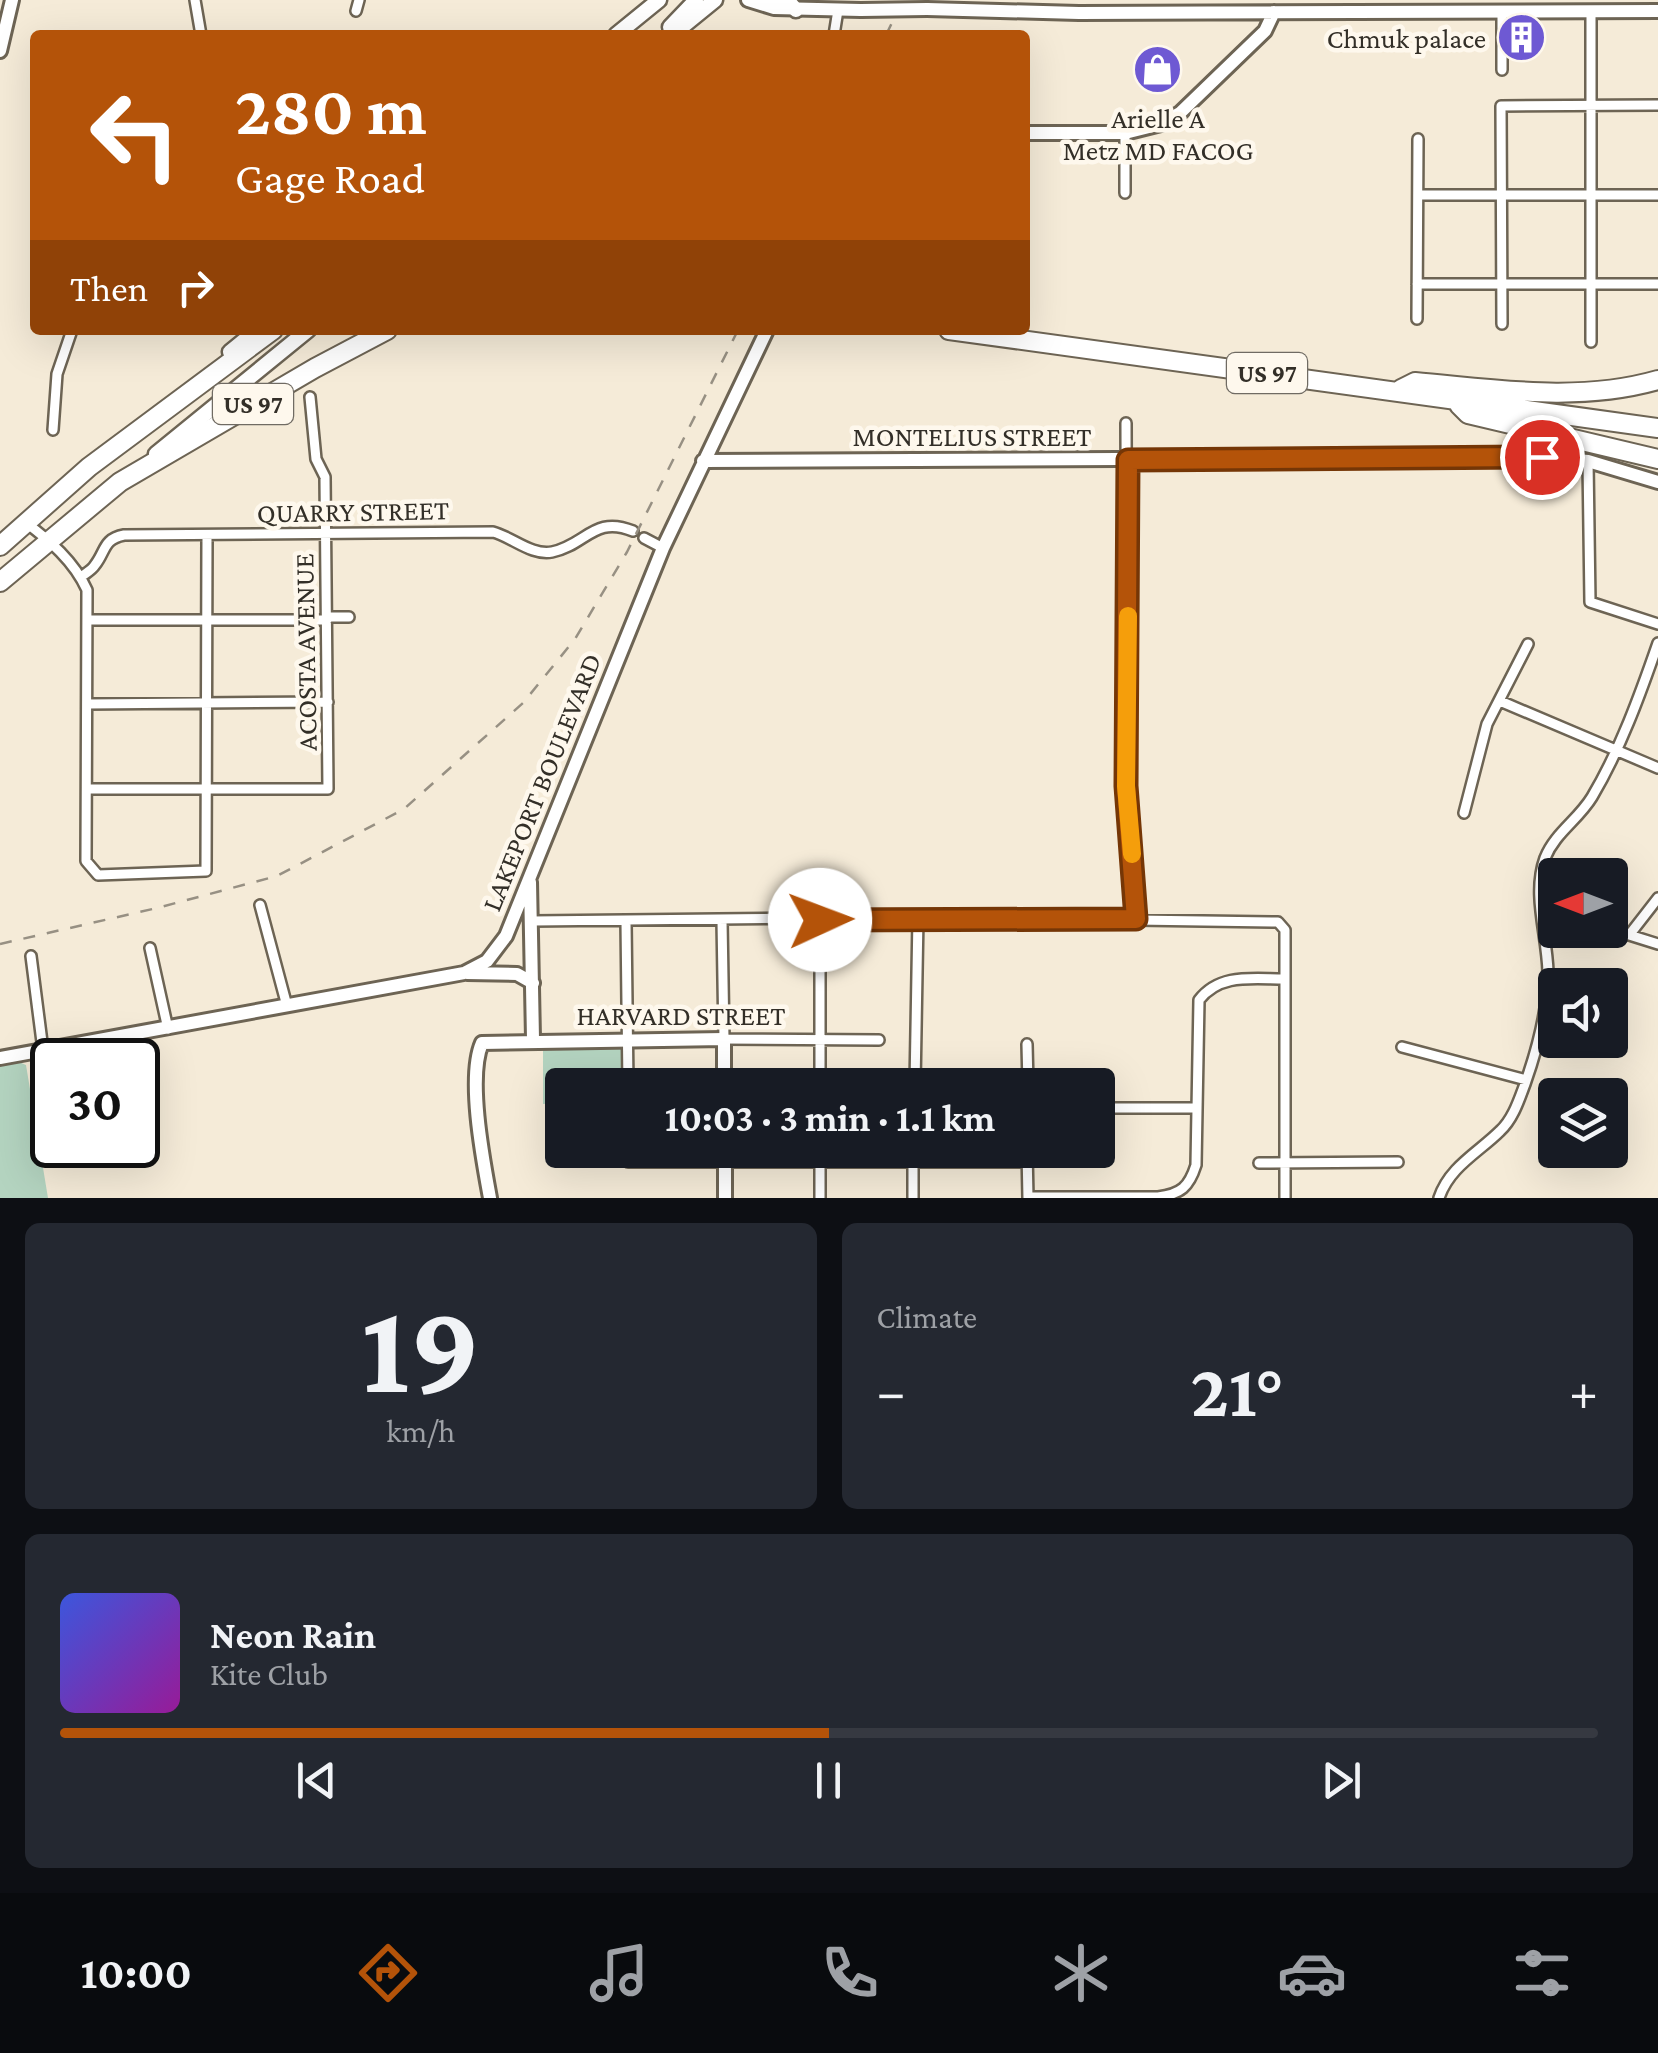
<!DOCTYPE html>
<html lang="en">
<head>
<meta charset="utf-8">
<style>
	:root { --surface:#171b24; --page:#242831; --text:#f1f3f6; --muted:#9ea1a6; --line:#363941; --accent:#b45309 }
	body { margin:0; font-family:"Crimson Pro",serif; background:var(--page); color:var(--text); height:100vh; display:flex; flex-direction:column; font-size:38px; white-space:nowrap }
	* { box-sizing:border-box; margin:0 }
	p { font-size:32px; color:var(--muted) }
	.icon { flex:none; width:55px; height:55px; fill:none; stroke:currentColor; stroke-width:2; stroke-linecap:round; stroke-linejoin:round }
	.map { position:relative; height:1198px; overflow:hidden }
	.details { display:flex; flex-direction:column; gap:25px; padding:25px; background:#0d0f14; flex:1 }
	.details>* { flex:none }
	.guide { position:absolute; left:30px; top:30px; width:1000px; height:305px; border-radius:10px; box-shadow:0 10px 40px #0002; background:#b45309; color:#fff; overflow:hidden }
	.needle { width:65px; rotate:270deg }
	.controls { position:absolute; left:1538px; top:858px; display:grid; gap:20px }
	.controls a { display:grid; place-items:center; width:90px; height:90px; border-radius:10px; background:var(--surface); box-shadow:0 10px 40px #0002; font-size:50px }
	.speed { position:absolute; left:30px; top:1038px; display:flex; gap:20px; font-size:50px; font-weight:700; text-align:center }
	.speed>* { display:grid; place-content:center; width:130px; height:130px; border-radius:50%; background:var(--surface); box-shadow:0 10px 40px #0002; line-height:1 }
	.speed .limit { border:5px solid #111; border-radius:15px; background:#fff; color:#111 }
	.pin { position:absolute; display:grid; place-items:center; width:85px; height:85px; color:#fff; margin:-42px; border:5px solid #fff; border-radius:50%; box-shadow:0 2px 10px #0007 }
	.me { position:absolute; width:110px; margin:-55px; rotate:88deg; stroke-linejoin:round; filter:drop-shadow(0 0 8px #0008) }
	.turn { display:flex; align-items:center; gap:35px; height:210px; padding:0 40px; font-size:45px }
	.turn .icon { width:130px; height:130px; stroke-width:2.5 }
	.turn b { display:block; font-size:70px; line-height:85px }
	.then { display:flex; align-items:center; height:95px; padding:0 40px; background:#0003; gap:20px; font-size:38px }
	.big { font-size:75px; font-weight:700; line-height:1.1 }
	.details .widget { flex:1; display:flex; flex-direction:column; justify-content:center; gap:15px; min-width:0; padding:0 35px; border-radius:15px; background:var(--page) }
	.details .dial { align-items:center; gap:0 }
	.dial b { font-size:130px; line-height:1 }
	.song { display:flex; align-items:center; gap:30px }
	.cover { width:120px; height:120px; border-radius:15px; background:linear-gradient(135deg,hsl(230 70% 55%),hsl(300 70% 35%)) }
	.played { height:10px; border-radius:5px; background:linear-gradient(90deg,var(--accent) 50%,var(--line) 50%) }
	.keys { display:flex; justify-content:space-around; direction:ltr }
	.heat { display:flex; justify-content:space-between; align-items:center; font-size:55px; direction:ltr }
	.details .tiles { flex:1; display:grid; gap:25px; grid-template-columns:1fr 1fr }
	.widget:last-child { grid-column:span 2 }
	.trip { position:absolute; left:545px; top:1068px; width:570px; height:100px; border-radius:10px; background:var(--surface); box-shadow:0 10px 40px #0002; font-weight:700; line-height:100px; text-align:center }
	.menu { display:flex; height:160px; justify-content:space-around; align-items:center; background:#090b0e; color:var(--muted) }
	.menu .icon { width:70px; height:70px }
	.menu .selected { color:var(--accent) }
	.menu b { font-size:45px; color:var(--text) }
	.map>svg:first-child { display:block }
	.green { fill:#b4d4c0 }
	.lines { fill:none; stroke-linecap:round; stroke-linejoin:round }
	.street-casing { stroke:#6d6454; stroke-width:14 }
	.secondary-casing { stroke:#6d6454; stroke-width:18 }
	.primary-casing { stroke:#6d6454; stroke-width:19 }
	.highway-casing { stroke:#6d6454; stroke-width:22 }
	.street { stroke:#fff; stroke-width:9 }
	.secondary { stroke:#fff; stroke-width:12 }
	.primary { stroke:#fff; stroke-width:14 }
	.highway { stroke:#fff; stroke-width:18 }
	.rail { stroke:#979083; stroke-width:2.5; stroke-dasharray:12 12; stroke-linecap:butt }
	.secondary-bridge-casing { stroke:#6d6454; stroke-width:18; stroke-linecap:butt }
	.secondary-bridge { stroke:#fff; stroke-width:12 }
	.route-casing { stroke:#753606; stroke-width:25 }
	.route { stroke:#b45309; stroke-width:18 }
	.slow { stroke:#f59e0b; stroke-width:18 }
	.labels { text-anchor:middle; stroke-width:9; stroke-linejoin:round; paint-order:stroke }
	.shield { fill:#fef8ed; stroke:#706b63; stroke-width:2.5 }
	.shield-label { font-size:25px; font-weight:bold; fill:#332f28 }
	.poi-label { font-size:28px; fill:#332f28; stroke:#fef8ed; text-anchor:end }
	.street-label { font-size:28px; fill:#332f28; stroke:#fef8ed }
</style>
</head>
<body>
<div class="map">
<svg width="1658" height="1198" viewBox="0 0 1658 1198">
	<rect width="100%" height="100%" fill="#f5ebd8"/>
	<path class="green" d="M621,1044v41h-59v18l-19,1v-59z
		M19,1062l7,3 22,133h-48v-132z"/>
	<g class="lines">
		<defs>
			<path id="street" d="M195,0l6,35
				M356,11l3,-11
				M1502,11v59
				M1591,11v331
				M834,35l4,-25
				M1125,133v60
				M1418,195h240
				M1417,284h241
				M1417,319l1,-180
				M1502,324l-1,-218 157,-1
				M1126,423l1,363 9,133
				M53,430l4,-56 15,-44
				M1588,461l2,141 68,22
				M25,522c24,18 49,39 62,68l-1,271 12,14 108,-4 1,-335
				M644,538l19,10
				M81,577c5,-4 11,-7 14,-12 11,-14 8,-26 29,-30l369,-3c19,5 39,24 59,20 34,-7 42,-37 81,-21
				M327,617h22
				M88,620h239
				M1500,701l158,67
				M88,704l240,-2
				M88,789h240l-3,-312 -9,-18 -6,-62
				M1464,813l23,-89 41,-80
				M260,905l27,101
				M820,920v165
				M533,921l385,-4 360,5 7,8v268
				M722,921l2,118 155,1
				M626,922l2,163
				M1610,929l48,15
				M1630,934l28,-36
				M150,948l18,81
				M31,956l12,94
				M1027,1044l1,41
				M1402,1047l124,33
				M915,1085l3,-168
				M1098,1108h97
				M628,1150v12h399
				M913,1150v48
				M1027,1150l1,48
				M1259,1163l139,-1
				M1028,1197h130c23,-3 31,-10 38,-32l3,-165c21,-27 53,-21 85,-21
				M820,1198v-48
				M1439,1198c10,-31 40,-46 61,-67 13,-12 19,-31 25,-47 12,-34 23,-76 23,-112 -1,-38 -16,-78 -3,-114 10,-25 33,-38 47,-61 28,-47 48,-102 66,-154"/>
			<path id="secondary" d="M748,0l26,8 87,2
				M927,9l152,4 579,-2
				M0,51l12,-51
				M1025,133h100l36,-9 19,-11 85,-82 9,-19
				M703,461l839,-4 46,4 70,21
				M530,882l3,157
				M467,973l50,1 16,9
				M0,1058l464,-85 23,-12 19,-25 157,-388 104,-218
				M725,1150v48
				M490,1198c-7,-38 -23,-121 -8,-155l242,-4v46"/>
			<path id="primary" d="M772,0l18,3 6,7
				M670,27l26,-27
				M616,35l43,-35
				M672,35l43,-35
				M230,352l27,-22
				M156,454l152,-124"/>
			<path id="highway" d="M949,330l709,98
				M1401,389l14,-7c81,7 163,21 243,-2
				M1459,405l9,9 190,45
				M0,546l89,-79 184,-137
				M0,582l120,-100 195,-114 72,-38"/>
		</defs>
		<use href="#street" class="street-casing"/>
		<use href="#secondary" class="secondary-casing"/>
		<use href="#primary" class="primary-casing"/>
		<use href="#highway" class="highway-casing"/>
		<use href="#street" class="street"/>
		<use href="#secondary" class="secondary"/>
		<use href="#primary" class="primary"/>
		<use href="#highway" class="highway"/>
		<path class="rail" d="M886,35l17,-35
			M0,944l157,-36 120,-32 127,-67 119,-106 52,-64 52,-87 111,-222"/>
		<defs>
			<path id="secondary-bridge" d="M861,10l66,-1"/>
		</defs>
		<use href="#secondary-bridge" class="secondary-bridge-casing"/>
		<use href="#secondary-bridge" class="secondary-bridge"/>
	</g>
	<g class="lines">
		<defs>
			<path id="route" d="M820,920l316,-1 -10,-133 2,-326 414,-3"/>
		</defs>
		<use href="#route" class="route-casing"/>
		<use href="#route" class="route"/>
		<path class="slow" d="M1128,616l-2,170 6,68"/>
	</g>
	<defs>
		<symbol id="building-disc" viewBox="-11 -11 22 22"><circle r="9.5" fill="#6e59d3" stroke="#fef8ed"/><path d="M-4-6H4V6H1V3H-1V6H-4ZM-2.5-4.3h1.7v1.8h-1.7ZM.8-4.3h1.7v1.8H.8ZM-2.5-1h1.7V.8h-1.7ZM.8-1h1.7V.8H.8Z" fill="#fff"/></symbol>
		<symbol id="shop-disc" viewBox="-11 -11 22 22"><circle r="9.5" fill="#6e59d3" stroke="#fef8ed"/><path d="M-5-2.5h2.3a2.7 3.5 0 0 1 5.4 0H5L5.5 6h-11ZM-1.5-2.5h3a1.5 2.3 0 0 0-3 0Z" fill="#fff"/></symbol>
	</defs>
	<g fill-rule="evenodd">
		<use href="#building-disc" x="1494" y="10" width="55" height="55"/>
		<use href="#shop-disc" x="1130" y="42" width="55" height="55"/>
	</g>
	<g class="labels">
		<g class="shield">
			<rect x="1227" y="353" width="80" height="40" rx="8"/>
			<rect x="213" y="384" width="80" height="40" rx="8"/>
		</g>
		<g class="shield-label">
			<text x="1267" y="382">US 97</text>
			<text x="253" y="413">US 97</text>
		</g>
		<g class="poi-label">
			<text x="1486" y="48">Chmuk palace</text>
			<text x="1158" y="128" text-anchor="middle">Arielle A<tspan x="1158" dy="32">Metz MD FACOG</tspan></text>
		</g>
		<g class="street-label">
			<text x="972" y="446">MONTELIUS STREET</text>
			<text transform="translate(353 511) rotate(-1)" y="10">QUARRY STREET</text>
			<text transform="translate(305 652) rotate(-91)" y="10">ACOSTA AVENUE</text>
			<text transform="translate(541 782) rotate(-68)" y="10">LAKEPORT BOULEVARD</text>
			<text x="681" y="1025">HARVARD STREET</text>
		</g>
	</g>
</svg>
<div class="controls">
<a><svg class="needle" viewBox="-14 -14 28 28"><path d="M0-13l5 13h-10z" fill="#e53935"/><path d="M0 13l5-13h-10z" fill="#9ea1a6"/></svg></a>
<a><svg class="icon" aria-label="sound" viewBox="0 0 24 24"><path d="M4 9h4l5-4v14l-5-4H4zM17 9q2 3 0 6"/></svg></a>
<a><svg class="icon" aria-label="layers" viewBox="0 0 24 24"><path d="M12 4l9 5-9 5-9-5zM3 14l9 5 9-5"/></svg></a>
</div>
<div class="speed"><div class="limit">30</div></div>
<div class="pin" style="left:1542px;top:457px;background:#d93025"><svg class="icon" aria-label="arrive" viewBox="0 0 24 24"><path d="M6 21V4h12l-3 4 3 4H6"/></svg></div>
<svg class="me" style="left:820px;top:920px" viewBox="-20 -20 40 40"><circle r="19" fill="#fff"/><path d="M0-13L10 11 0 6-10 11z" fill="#b45309"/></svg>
<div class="trip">10:03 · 3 min · 1.1 km</div>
<div class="guide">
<div class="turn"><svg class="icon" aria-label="left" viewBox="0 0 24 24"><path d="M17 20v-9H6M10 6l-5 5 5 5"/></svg><div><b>280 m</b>Gage Road</div></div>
<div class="then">Then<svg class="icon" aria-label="right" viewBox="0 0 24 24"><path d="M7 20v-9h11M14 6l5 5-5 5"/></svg></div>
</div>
</div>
<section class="details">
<div class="tiles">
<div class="widget dial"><b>19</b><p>km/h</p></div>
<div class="widget"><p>Climate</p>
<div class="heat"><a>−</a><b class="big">21°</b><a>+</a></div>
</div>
<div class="widget">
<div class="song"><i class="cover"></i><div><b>Neon Rain</b><p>Kite Club</p></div></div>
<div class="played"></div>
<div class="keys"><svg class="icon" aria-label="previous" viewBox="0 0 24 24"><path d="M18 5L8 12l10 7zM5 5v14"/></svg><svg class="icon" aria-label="pause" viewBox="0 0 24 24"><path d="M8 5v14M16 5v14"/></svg><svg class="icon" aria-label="next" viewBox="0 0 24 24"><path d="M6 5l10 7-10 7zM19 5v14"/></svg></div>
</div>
</div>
</section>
<nav class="menu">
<b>10:00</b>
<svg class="icon selected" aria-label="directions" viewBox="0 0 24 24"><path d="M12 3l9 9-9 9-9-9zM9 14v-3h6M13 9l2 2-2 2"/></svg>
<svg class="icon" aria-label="music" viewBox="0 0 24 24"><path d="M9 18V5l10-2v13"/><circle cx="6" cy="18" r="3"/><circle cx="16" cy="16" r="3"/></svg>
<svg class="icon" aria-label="phone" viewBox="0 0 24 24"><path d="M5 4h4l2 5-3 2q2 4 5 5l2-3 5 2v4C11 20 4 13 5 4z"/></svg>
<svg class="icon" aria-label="climate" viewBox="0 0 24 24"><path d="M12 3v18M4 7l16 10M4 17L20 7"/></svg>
<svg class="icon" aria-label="car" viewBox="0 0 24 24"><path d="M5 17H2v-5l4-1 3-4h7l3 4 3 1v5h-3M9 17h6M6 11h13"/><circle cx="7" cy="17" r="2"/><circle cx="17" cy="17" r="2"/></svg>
<svg class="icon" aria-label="filters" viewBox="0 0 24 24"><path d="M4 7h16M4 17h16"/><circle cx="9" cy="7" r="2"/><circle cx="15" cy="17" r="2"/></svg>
</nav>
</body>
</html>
